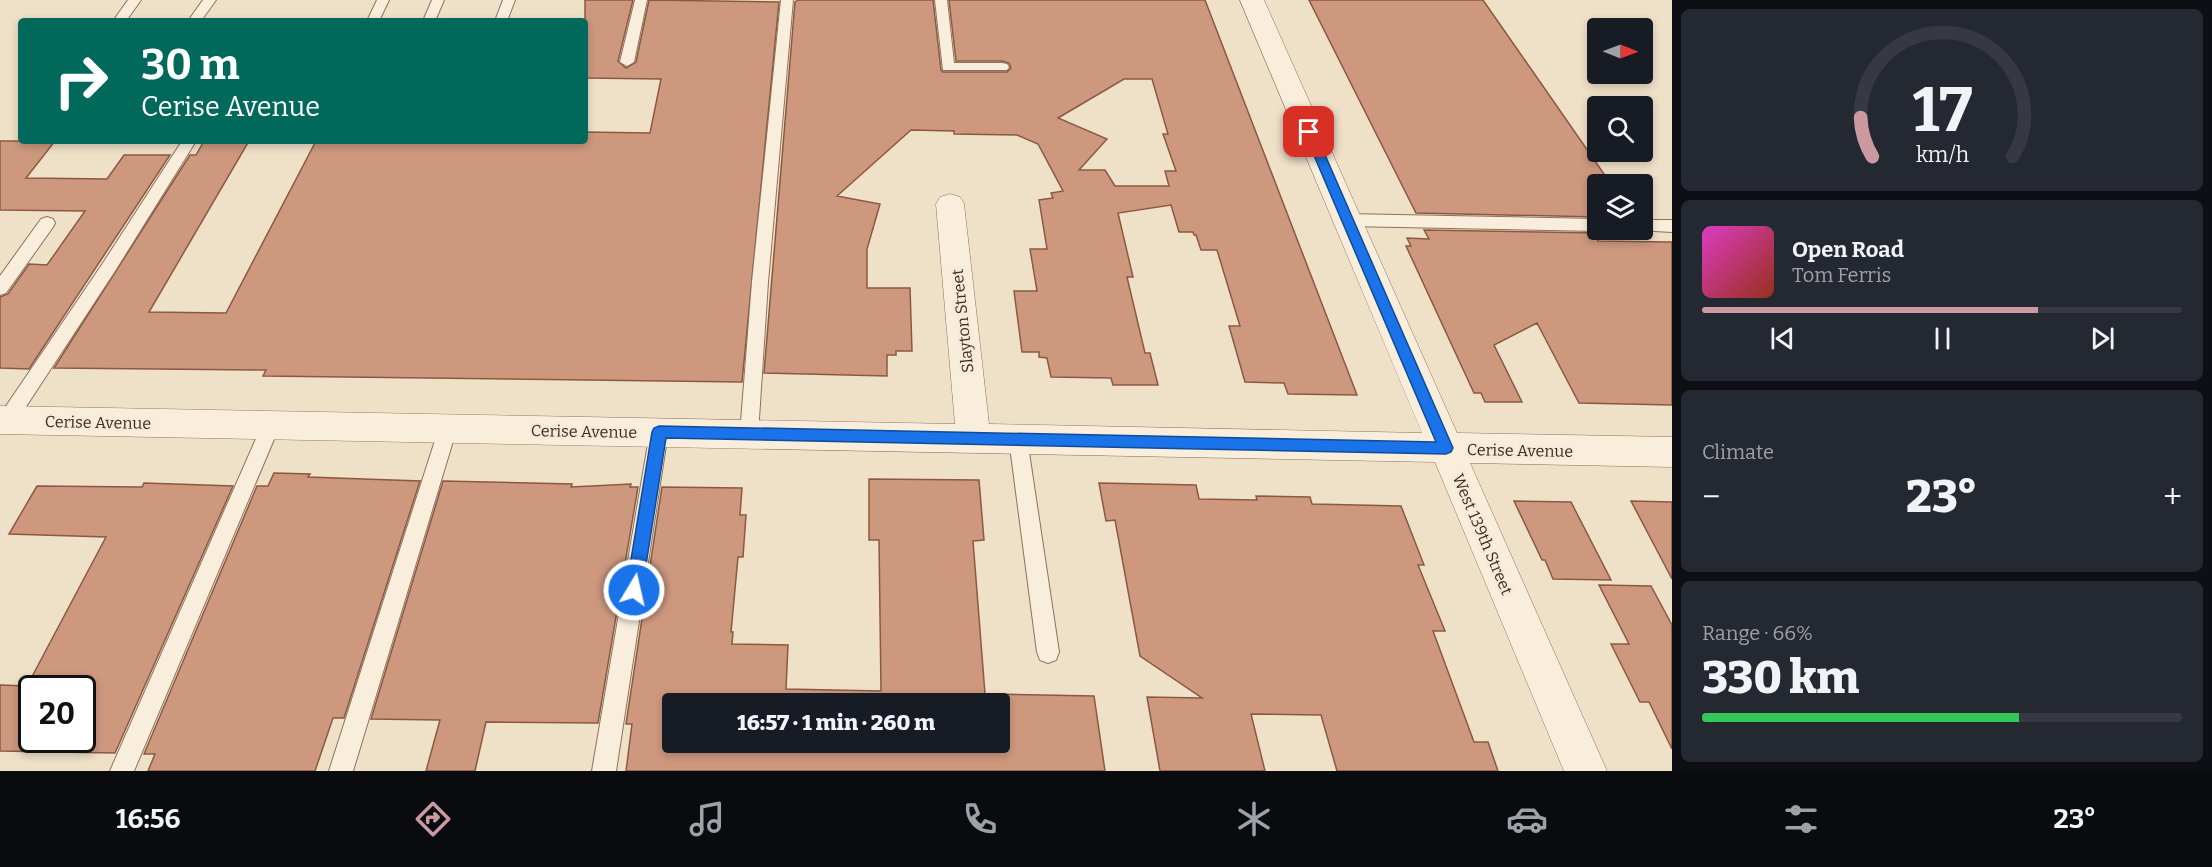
<!DOCTYPE html>
<html lang="en">
<head>
<meta charset="utf-8">
<style>
	:root { --surface:#171b24; --page:#242831; --text:#f1f3f6; --muted:#9ea1a6; --line:#363941; --accent:#cb99a0 }
	body { margin:0; font-family:Bitter,serif; background:var(--page); color:var(--text); height:100vh; display:flex; flex-direction:column; font-size:22px; white-space:nowrap }
	* { box-sizing:border-box; margin:0 }
	p { font-size:20px; color:var(--muted) }
	.icon { flex:none; width:33px; height:33px; fill:none; stroke:currentColor; stroke-width:2; stroke-linecap:round; stroke-linejoin:round }
	.map { position:relative; flex:1; overflow:hidden }
	.sheet { display:flex; flex-direction:column; gap:9px; padding:9px; background:#0d0f14; width:540px }
	.sheet>* { flex:none }
	.hud { position:absolute; left:18px; top:18px; width:570px; height:126px; border-radius:6px; box-shadow:0 3px 9px #0003; background:#00695c; color:#fff; overflow:hidden }
	.needle { width:39px; rotate:91deg }
	.tools { position:absolute; left:1587px; top:18px; display:grid; gap:12px }
	.tools a { display:grid; place-items:center; width:66px; height:66px; border-radius:6px; background:var(--surface); box-shadow:0 3px 9px #0003; font-size:30px }
	.speed { position:absolute; left:18px; top:675px; display:flex; gap:12px; font-size:30px; font-weight:700; text-align:center }
	.speed>* { display:grid; place-content:center; width:78px; height:78px; border-radius:50%; background:var(--surface); box-shadow:0 3px 9px #0003; line-height:1 }
	.speed .limit { border:3px solid #111; border-radius:9px; background:#fff; color:#111 }
	.pin { position:absolute; display:grid; place-items:center; width:51px; height:51px; color:#fff; margin:-26px; border-radius:12px; box-shadow:0 3px 9px #0006 }
	.me { position:absolute; width:66px; margin:-33px; rotate:9deg; stroke-linejoin:round; filter:drop-shadow(0 0 4px #0008) }
	.turn { display:flex; align-items:center; gap:21px; height:126px; padding:0 24px; font-size:27px }
	.turn .icon { width:78px; height:78px; stroke-width:2.5 }
	.turn b { display:block; font-size:42px; line-height:51px }
	.big { font-size:45px; font-weight:800; line-height:1.1 }
	.sheet .card { flex:1; display:flex; flex-direction:column; justify-content:center; gap:9px; min-width:0; padding:0 21px; border-radius:9px; background:var(--page) }
	.sheet .dial { align-items:center; gap:0 }
	.dial svg { height:156px; overflow:visible; fill:none; stroke:var(--line); stroke-width:7; stroke-linecap:round; text-anchor:middle }
	.dial text { fill:var(--text); stroke:none }
	.song { display:flex; align-items:center; gap:18px }
	.cover { width:72px; height:72px; border-radius:9px; background:linear-gradient(135deg,hsl(310 70% 55%),hsl(10 70% 35%)) }
	.played { height:6px; border-radius:3px; background:linear-gradient(90deg,var(--accent) 70%,var(--line) 70%) }
	.keys { display:flex; justify-content:space-around; direction:ltr }
	.heat { display:flex; justify-content:space-between; align-items:center; font-size:33px; direction:ltr }
	.charge { height:9px; border-radius:4px; background:linear-gradient(90deg,#34c759 66%,var(--line) 0) }
	.trip { position:absolute; left:662px; top:693px; width:348px; height:60px; border-radius:6px; background:var(--surface); box-shadow:0 3px 9px #0003; font-weight:800; line-height:60px; text-align:center }
	.dock { display:flex; height:96px; justify-content:space-around; align-items:center; background:#090b0e; color:var(--muted) }
	.dock .icon { width:42px; height:42px }
	.dock .on { color:var(--accent) }
	.dock b { font-size:27px; color:var(--text) }
	main { display:flex; flex:1; min-height:0 }
	.map>svg:first-child { display:block }
	.building { fill:#cd987e; stroke:#8b5942; stroke-width:1.5; fill-rule:evenodd }
	.lines { fill:none; stroke-linecap:round; stroke-linejoin:round }
	.lane-casing { stroke:#8c725d; stroke-width:2 }
	.street-casing { stroke:#8c725d; stroke-width:1 }
	.lane { fill:#f9eedc; fill-rule:evenodd }
	.street { fill:#f9eedc; fill-rule:evenodd }
	.route { fill:#1a73e8; stroke:#114b97; stroke-width:1.5 }
	.labels { text-anchor:middle; stroke-width:6; stroke-linejoin:round; paint-order:stroke }
	.street-label { font-size:16px; fill:#3c2b20; stroke:#f6ebd8 }
</style>
</head>
<body>
<main>
<div class="map">
<svg width="1672" height="771" viewBox="0 0 1672 771">
	<rect width="100%" height="100%" fill="#efe0c8"/>
	<path class="building" d="M585,0h48l-15,61 8,7 10,-6 13,-62 130,2 -37,380 -479,-6 3,-6 -212,-2 136,-213h6l8,-14h45l-100,171 77,1 90,-172h269v-9l65,1 11,-54 -76,-1z
		M798,0h135l8,70 2,2h64l4,-4 -2,-5 -7,-2h-46l-7,-61h256l152,395 -69,-1 -4,-11 -39,-1 -16,-56h11l-23,-76h-16l-5,-15h-2l-1,-3h-14l-8,-27 -53,8 15,64h-6l18,76h5l8,32h-45l-2,-7 -60,-1 -4,-19 -8,-1v-5h-17l-8,-61h23l-7,-42h17l-8,-49 14,-2 -2,-5 12,-2 -25,-47 -21,-9 -63,-1v-3l-43,-1 -74,66 43,8 -13,45v39h43l2,63h-16v4h-9v21l-123,-3 31,-371zM1124,79h28l16,55h-5l13,37h-11l4,15h-54l-10,-16h-26l28,-31 -49,-21z
		M1309,0h174l128,184h-13v33l-182,-4z
		M0,141h55l-29,37 81,1 17,-24h46l-141,214 -29,-1v-71l8,-3 21,-30 18,1 38,-54 -85,-1z
		M1424,230l174,3v8l74,1v163l-93,-2 -42,-80 -43,22 28,57h-37l-4,-9h-7l-68,-147h5l-4,-8 22,1z
		M274,473l36,1 -2,3 112,4 -76,237h-11l-18,53h-167l7,-17h-11l113,-268h11z
		M869,479l110,1 5,60 -11,1 12,153 109,2 11,75h-479l6,-47h-6l36,-237 80,1 -2,27h6l-3,42h-5l-7,75h2l-1,12 56,1 -2,44 95,2 -2,-151h-10zM672,704h327v38h-327z
		M443,481l129,3 -1,3 60,-3 -1,3h8l-40,236 -112,-1 -11,49h-49l14,-51 -69,-1z
		M144,483l89,3 -118,267 -115,-2v-66l27,1 79,-149 -97,-3 28,-48 105,1zM32,688h50v52h-50z
		M1099,483l97,2 3,14 58,1 -1,-4 54,1 2,7 89,2 23,59h-6l27,66h-12l41,111h14l10,29h-161l-16,-56 -70,-1 14,57h-105l-13,-74 55,1 -62,-42 -25,-136 -9,1z
		M1514,501l57,1 40,78 -58,-1 -8,-19h-3z
		M1631,501l41,1v77z
		M1599,585l52,1 21,39v124l-23,-47h-9l-29,-58h18z"/>
	<g class="lines">
		<defs>
			<path id="lane" d="M128,0h13l-15,21h-13z
				M203,0h13l-15,21h-13z
				M377,0h12l-10,21h-12z
				M432,0h12l-9,21h-12z
				M503,0h12l-8,21h-12z
				M635,0h12l-13,62 -7,4 -7,-4z
				M781,0h12l-25,282 -10,152 -2,6 -7,2 -7,-2 -2,-6 12,-152z
				M935,0h12l7,63h48l5,1 2,3 -2,3h-64z
				M182,141h14l-81,130 -101,154 -7,3 -7,-3v-10l103,-152z
				M1347,214l251,5v11h4l-4,1 -251,-5 -6,-2 -2,-4 2,-4z
				M47,217l6,2 2,4 -2,4 -47,66 -6,2v-19l41,-57z
				M1642,220h30v12l-36,-2h6z
				M271,417l7,3 2,5 -146,346h-24l152,-346 2,-5z
				M448,420l7,3 2,5 -104,343h-24l110,-343 2,-5z
				M659,424l7,2 2,6 -52,339h-24l58,-339 2,-6z
				M1018,431l7,2 2,6 32,213 -3,8 -8,3 -8,-3 -3,-8 -28,-213 2,-6z"/>
			<path id="street" d="M1240,0h24l193,433 215,4v30l-202,-4 137,308h-43l-129,-309 -1435,-28v-28l955,18 -19,-220 4,-7 10,-3 10,3 4,7 25,220 433,9z"/>
		</defs>
		<use href="#lane" class="lane-casing"/>
		<use href="#street" class="street-casing"/>
		<use href="#lane" class="lane"/>
		<use href="#street" class="street"/>
	</g>
	<path class="route" d="M1309,128l6,4 138,316 -2,4 -5,2 -780,-16 -24,152 -3,5 -5,3 -6,-3 -2,-5 26,-158 2,-4 5,-2 777,16 -132,-310z"/>
	<g class="labels">
		<g class="street-label">
			<text transform="translate(962 321) rotate(-96)" y="6">Slayton Street</text>
			<text transform="translate(98 422) rotate(1)" y="6">Cerise Avenue</text>
			<text transform="translate(584 431) rotate(1)" y="6">Cerise Avenue</text>
			<text transform="translate(1520 450) rotate(1)" y="6">Cerise Avenue</text>
			<text transform="translate(1483 534) rotate(67)" y="6">West 139th Street</text>
		</g>
	</g>
</svg>
<div class="tools">
<a><svg class="needle" viewBox="-14 -14 28 28"><path d="M0-13l5 13h-10z" fill="#e53935"/><path d="M0 13l5-13h-10z" fill="#9ea1a6"/></svg></a>
<a><svg class="icon" aria-label="search" viewBox="0 0 24 24"><circle cx="10" cy="10" r="6"/><path d="M15 15l6 6"/></svg></a>
<a><svg class="icon" aria-label="layers" viewBox="0 0 24 24"><path d="M12 4l9 5-9 5-9-5zM3 14l9 5 9-5"/></svg></a>
</div>
<div class="speed"><div class="limit">20</div></div>
<div class="pin" style="left:1309px;top:132px;background:#d93025"><svg class="icon" aria-label="arrive" viewBox="0 0 24 24"><path d="M6 21V4h12l-3 4 3 4H6"/></svg></div>
<svg class="me" style="left:634px;top:590px" viewBox="-20 -20 40 40"><circle r="17" fill="#1a73e8" stroke="#fff" stroke-width="3"/><path d="M0-11L8 9 0 5-8 9z" fill="#fff"/></svg>
<div class="trip">16:57 · 1 min · 260 m</div>
<div class="hud">
<div class="turn"><svg class="icon" aria-label="right" viewBox="0 0 24 24"><path d="M7 20v-9h11M14 6l5 5-5 5"/></svg><div><b>30 m</b>Cerise Avenue</div></div>
</div>
</div>
<section class="sheet">
<div class="card dial"><svg viewBox="0 0 100 80">
<path d="M14 69A42 42 0 1 1 86 69"/>
<path d="M14 69A42 42 0 0 1 8 49" stroke="#cb99a0"/>
<text x="50" y="56" font-size="32" font-weight="700">17</text>
<text x="50" y="72" font-size="11">km/h</text>
</svg></div>
<div class="card">
<div class="song"><i class="cover"></i><div><b>Open Road</b><p>Tom Ferris</p></div></div>
<div class="played"></div>
<div class="keys"><svg class="icon" aria-label="previous" viewBox="0 0 24 24"><path d="M18 5L8 12l10 7zM5 5v14"/></svg><svg class="icon" aria-label="pause" viewBox="0 0 24 24"><path d="M8 5v14M16 5v14"/></svg><svg class="icon" aria-label="next" viewBox="0 0 24 24"><path d="M6 5l10 7-10 7zM19 5v14"/></svg></div>
</div>
<div class="card"><p>Climate</p>
<div class="heat"><a>−</a><b class="big">23°</b><a>+</a></div>
</div>
<div class="card"><p>Range · 66%</p><b class="big">330 km</b><div class="charge"></div></div>
</section>
</main>
<nav class="dock">
<b>16:56</b>
<svg class="icon on" aria-label="directions" viewBox="0 0 24 24"><path d="M12 3l9 9-9 9-9-9zM9 14v-3h6M13 9l2 2-2 2"/></svg>
<svg class="icon" aria-label="music" viewBox="0 0 24 24"><path d="M9 18V5l10-2v13"/><circle cx="6" cy="18" r="3"/><circle cx="16" cy="16" r="3"/></svg>
<svg class="icon" aria-label="phone" viewBox="0 0 24 24"><path d="M5 4h4l2 5-3 2q2 4 5 5l2-3 5 2v4C11 20 4 13 5 4z"/></svg>
<svg class="icon" aria-label="climate" viewBox="0 0 24 24"><path d="M12 3v18M4 7l16 10M4 17L20 7"/></svg>
<svg class="icon" aria-label="car" viewBox="0 0 24 24"><path d="M5 17H2v-5l4-1 3-4h7l3 4 3 1v5h-3M9 17h6M6 11h13"/><circle cx="7" cy="17" r="2"/><circle cx="17" cy="17" r="2"/></svg>
<svg class="icon" aria-label="filters" viewBox="0 0 24 24"><path d="M4 7h16M4 17h16"/><circle cx="9" cy="7" r="2"/><circle cx="15" cy="17" r="2"/></svg>
<b>23°</b>
</nav>
</body>
</html>
